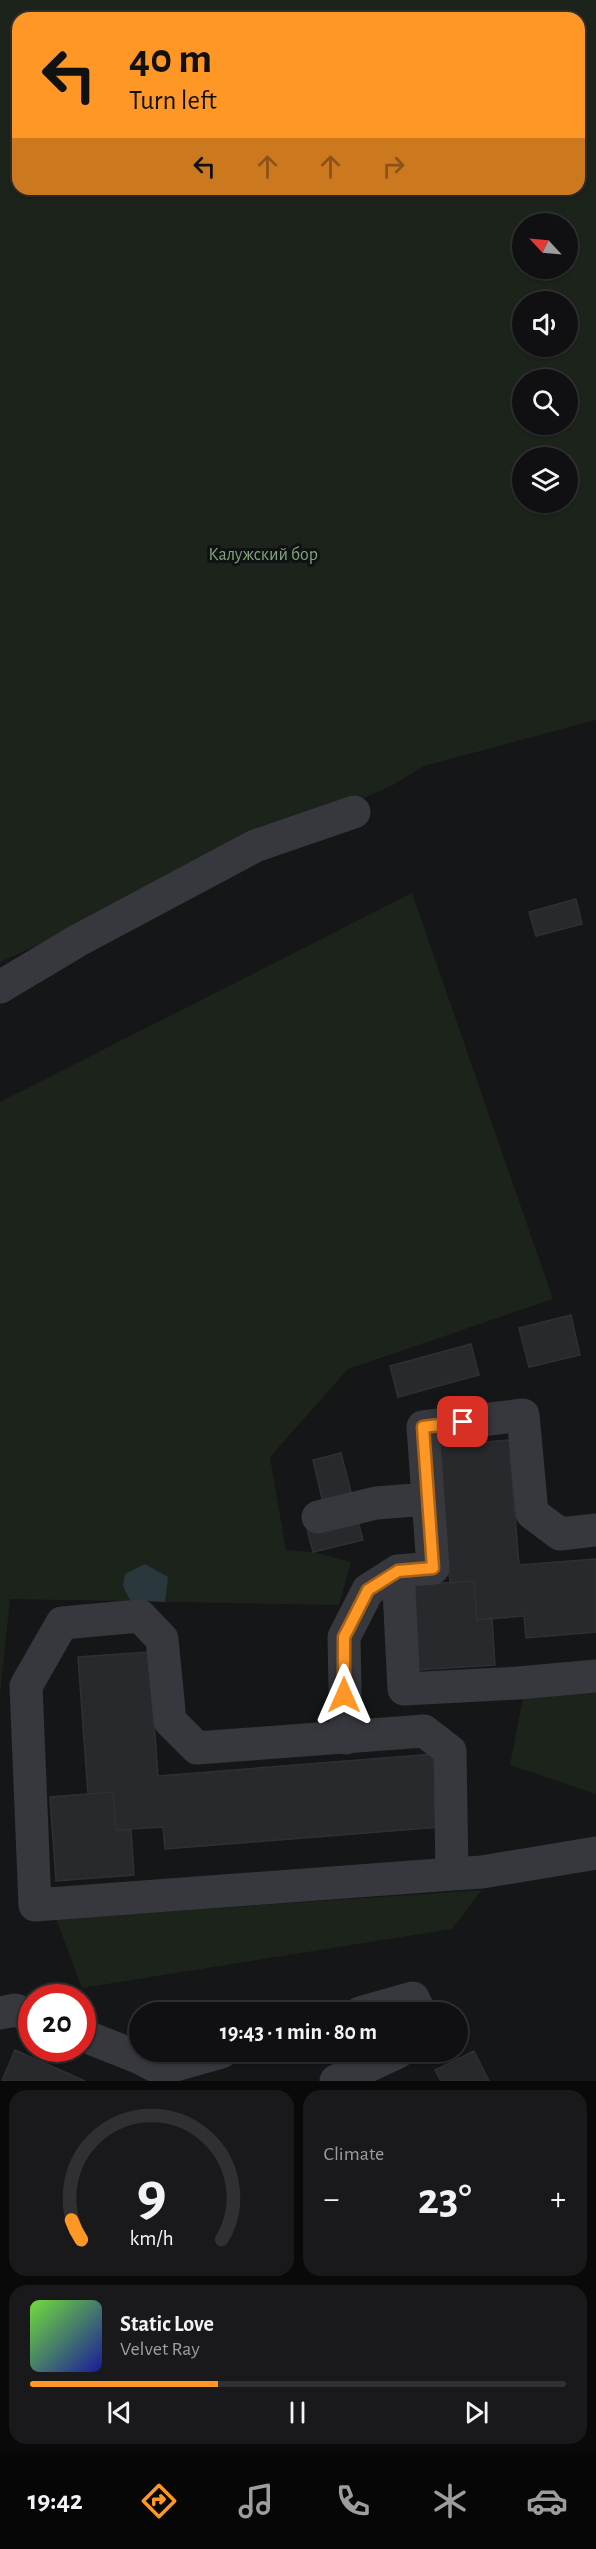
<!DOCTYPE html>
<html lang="en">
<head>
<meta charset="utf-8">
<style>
	:root { --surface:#101012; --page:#19191b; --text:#f1f3f6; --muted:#9c9d9f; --line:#303032; --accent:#ff9726 }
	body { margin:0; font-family:"Alegreya Sans",sans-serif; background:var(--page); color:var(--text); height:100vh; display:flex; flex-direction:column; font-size:22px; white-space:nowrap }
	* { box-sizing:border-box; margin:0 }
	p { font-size:20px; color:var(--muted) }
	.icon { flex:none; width:33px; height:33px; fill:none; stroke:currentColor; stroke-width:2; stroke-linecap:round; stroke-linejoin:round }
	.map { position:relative; height:2081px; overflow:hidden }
	.sheet { display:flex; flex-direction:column; gap:9px; padding:9px; background:#09090a; flex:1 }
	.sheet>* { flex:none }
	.top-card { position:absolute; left:12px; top:12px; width:573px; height:183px; border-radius:18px; box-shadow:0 2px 4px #0004,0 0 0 2px var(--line); background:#ff9726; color:#111; overflow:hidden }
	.needle { width:39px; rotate:296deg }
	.controls { position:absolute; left:512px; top:213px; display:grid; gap:12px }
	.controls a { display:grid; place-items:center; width:66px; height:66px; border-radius:50%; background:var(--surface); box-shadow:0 2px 4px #0004,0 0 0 2px var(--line); font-size:30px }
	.speed { position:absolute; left:18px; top:1984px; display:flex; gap:12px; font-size:30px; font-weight:700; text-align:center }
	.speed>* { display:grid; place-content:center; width:78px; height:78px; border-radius:50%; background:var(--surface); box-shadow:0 2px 4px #0004,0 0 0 2px var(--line); line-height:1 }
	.speed .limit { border:9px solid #d22; background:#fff; color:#111 }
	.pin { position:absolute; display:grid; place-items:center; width:51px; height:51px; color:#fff; margin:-26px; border-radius:12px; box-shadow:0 3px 9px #0006 }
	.me { position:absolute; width:66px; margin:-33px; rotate:0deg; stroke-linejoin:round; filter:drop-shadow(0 0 4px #0008) }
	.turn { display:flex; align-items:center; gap:21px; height:126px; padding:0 18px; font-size:27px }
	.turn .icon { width:78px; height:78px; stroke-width:2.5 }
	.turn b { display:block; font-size:42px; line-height:51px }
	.lanes { display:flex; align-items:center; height:57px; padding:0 18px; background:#0003; justify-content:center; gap:30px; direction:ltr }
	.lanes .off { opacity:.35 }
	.big { font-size:45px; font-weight:700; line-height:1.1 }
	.sheet .tile { flex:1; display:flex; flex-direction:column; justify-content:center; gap:9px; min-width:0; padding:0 21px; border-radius:18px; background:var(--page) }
	.sheet .dial { align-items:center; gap:0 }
	.dial svg { height:156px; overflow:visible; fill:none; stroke:var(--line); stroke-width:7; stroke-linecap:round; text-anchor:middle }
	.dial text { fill:var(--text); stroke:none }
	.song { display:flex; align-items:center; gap:18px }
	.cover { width:72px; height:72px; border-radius:9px; background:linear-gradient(135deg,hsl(100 70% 55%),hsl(240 70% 35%)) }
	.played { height:6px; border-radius:3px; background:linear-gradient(90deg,var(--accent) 35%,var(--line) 35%) }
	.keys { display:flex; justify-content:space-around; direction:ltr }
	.heat { display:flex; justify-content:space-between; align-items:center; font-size:33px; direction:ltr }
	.sheet .tiles { flex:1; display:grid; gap:9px; grid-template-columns:1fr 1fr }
	.tile:last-child { grid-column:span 2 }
	.trip { position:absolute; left:129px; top:2002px; width:339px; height:60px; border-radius:30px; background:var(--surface); box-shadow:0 2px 4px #0004,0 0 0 2px var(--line); font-weight:700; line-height:60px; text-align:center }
	.tabs { display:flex; height:96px; justify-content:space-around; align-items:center; background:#060607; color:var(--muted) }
	.tabs .icon { width:42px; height:42px }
	.tabs .on { color:var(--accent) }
	.tabs b { font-size:27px; color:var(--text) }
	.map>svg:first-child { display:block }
	.green { fill:#1b231b; fill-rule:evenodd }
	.water { fill:#2a373c }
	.building { fill:#28292c; stroke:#2f3034; stroke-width:1.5 }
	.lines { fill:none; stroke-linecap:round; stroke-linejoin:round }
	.minor { stroke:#36383d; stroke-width:33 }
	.route-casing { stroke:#a66219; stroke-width:15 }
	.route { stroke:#ff9726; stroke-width:10 }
	.labels { text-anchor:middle; stroke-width:6; stroke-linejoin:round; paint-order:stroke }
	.park-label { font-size:18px; fill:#7fa57c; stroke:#101113 }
</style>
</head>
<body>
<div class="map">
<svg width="596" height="2081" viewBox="0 0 596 2081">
	<rect width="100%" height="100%" fill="#151618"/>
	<path class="green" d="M0,0h596v720l-172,46 -31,19 -393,177zM18,18h561v171h-561zM522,224h45v44h-45zM522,302h45v44h-45zM522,380h45v44h-45zM522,458h45v44h-45z
		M412,893l141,406 -205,70 -78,88 16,93 27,2 38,10 -12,43 -329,-6 -10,96v-593z
		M596,1676v118l-86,-29 16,-83z
		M482,1890l-30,39 -370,59 -26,-69z"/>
	<path class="water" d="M145,1564l23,13 -3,25 -35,-2 -7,-14 2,-12z"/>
	<path class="building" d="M576,899l6,25 -46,12 -7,-24z
		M571,1315l9,40 -51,12 -10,-39z
		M471,1344l8,31 -81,22 -8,-31z
		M509,1440l10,125 77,-6v73l-70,6 -2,-22 -47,4 -3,-39 -24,2 -11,-137z
		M341,1453l12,47 -29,7 -11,-47z
		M357,1517l6,23 -50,12 -6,-23z
		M474,1581l3,39 15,-2 3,47 -78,5 -6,-85z
		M149,1652l9,124 276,-22 6,73 -275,22 -2,-22 -47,3 -3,-38 -25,2 -10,-137z
		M113,1792l3,38h15l3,45 -78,6 -6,-84z
		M15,2050l70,31h-83z
		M474,2051l15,30h-48l-6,-11z"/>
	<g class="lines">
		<path class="minor" d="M0,987l77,-46 178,-95 99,-34
			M318,1517l58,-14 52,-4
			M596,1530l-36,4 -28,-21 -9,-98 -100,12 10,141 -35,3 6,118 114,-6 78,-7
			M346,1738l-2,-101 24,-47 30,-19
			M452,1874l-2,-123 -26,-20 -227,17 -27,-27 -8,-82 -22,-23 -78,7 -36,63 9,219 417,-31 30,-2 114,-19
			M0,2013l15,-3 17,6
			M360,2013l53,-15 7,15
			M82,2035l58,23 21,11 60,-17
			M336,2081l62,-29"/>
	</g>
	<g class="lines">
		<defs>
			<path id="route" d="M344,1695v-58l24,-47 30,-19 35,-3 -10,-141 40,-5"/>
		</defs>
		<use href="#route" class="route-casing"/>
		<use href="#route" class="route"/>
	</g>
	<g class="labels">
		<g class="park-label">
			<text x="263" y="560">Калужский бор</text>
		</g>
	</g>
</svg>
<div class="controls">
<a><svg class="needle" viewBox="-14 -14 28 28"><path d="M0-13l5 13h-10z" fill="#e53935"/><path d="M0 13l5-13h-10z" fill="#9c9d9f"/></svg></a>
<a><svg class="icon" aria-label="sound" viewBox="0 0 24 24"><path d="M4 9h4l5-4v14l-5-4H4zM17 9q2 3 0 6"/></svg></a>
<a><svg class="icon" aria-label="search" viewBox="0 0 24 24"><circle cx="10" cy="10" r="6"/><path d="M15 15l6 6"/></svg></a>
<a><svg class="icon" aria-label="layers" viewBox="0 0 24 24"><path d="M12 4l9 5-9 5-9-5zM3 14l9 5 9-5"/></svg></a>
</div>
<div class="speed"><div class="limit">20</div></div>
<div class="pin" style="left:463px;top:1422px;background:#d93025"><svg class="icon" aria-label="arrive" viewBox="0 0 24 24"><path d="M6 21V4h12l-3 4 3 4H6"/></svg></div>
<svg class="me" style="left:344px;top:1695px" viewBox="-20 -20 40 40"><path d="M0-17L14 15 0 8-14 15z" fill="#ff9726" stroke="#fff" stroke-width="4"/></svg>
<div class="trip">19:43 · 1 min · 80 m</div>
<div class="top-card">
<div class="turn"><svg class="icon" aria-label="left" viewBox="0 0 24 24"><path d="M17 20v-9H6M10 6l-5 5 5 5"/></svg><div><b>40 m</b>Turn left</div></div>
<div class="lanes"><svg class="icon" aria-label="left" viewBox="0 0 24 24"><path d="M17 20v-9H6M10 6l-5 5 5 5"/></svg><svg class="icon off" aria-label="ahead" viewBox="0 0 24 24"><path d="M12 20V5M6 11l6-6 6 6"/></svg><svg class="icon off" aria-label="ahead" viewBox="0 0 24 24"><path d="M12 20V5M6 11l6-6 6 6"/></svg><svg class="icon off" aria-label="right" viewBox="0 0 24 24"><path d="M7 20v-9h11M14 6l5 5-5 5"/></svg></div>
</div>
</div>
<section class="sheet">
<div class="tiles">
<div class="tile dial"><svg viewBox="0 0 100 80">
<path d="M14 69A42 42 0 1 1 86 69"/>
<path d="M14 69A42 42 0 0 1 9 59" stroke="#ff9726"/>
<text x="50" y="56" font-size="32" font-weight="700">9</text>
<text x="50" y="72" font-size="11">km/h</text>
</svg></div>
<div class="tile"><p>Climate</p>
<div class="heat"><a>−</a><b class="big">23°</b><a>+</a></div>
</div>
<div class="tile">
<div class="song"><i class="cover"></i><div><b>Static Love</b><p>Velvet Ray</p></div></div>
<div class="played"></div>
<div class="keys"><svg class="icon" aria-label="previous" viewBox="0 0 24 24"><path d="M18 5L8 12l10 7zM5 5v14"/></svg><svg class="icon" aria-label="pause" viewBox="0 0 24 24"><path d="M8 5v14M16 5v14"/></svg><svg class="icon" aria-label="next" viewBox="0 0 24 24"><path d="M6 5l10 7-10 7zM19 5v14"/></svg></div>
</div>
</div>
</section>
<nav class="tabs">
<b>19:42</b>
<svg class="icon on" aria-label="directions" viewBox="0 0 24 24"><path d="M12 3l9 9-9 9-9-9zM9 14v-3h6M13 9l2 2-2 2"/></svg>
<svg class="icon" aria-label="music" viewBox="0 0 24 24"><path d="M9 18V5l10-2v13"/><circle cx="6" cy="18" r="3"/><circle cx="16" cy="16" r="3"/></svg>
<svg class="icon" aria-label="phone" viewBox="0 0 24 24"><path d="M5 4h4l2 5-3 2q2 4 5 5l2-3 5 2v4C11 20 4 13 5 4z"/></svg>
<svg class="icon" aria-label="climate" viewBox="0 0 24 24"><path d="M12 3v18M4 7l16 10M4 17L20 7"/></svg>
<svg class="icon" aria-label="car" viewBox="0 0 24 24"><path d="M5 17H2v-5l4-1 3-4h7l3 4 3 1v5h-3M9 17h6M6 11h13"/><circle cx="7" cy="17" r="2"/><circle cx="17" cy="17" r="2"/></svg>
</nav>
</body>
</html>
